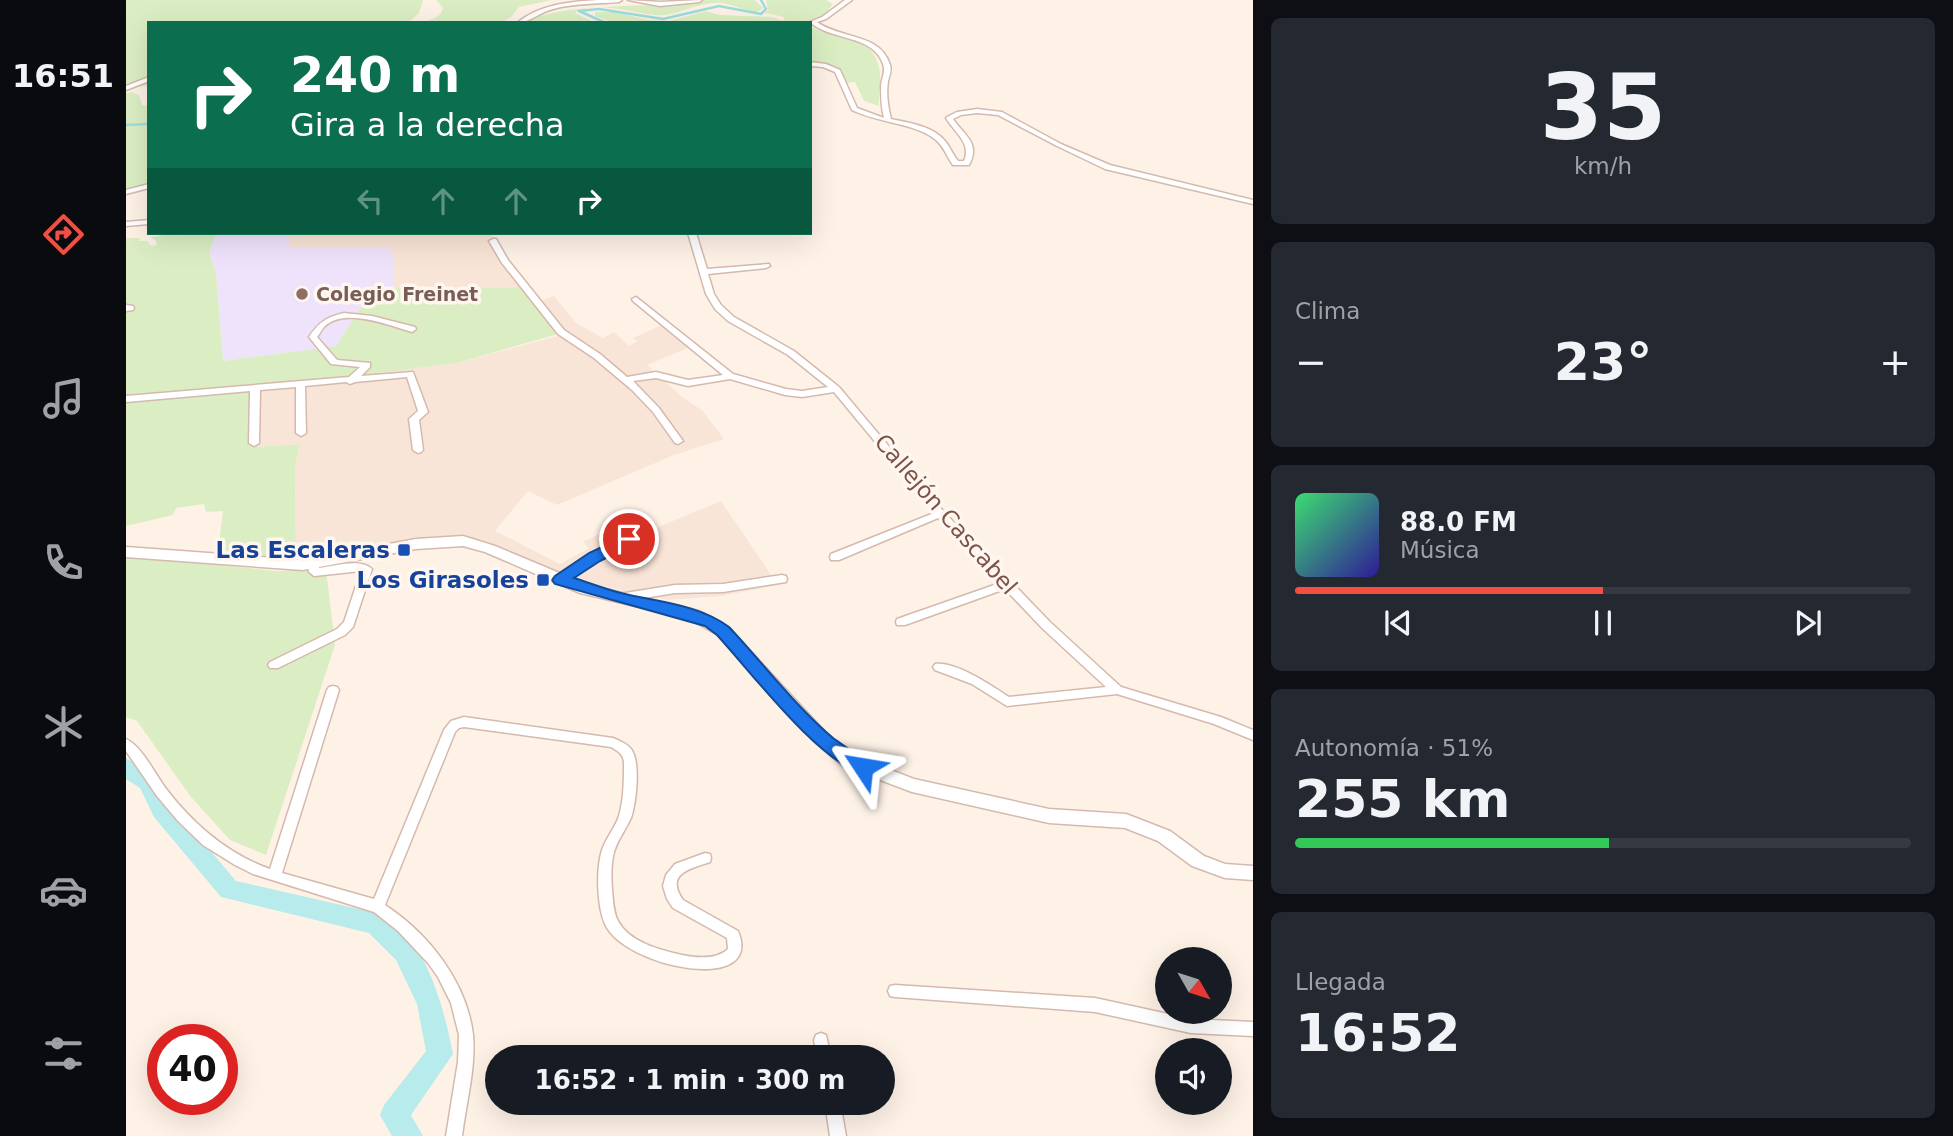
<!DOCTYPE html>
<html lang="es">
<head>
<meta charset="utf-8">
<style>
	:root { --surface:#171b24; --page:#242831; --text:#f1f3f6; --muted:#9ea1a6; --line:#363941; --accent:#f44e40 }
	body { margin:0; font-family:"DejaVu Sans",sans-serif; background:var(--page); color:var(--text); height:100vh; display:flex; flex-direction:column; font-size:26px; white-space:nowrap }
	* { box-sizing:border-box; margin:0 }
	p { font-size:23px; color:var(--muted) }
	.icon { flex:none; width:38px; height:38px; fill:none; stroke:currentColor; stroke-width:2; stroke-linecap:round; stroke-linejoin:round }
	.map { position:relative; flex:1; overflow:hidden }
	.panel { display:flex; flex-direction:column; gap:18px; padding:18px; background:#0d0f14; width:700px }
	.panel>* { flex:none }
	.banner { position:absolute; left:21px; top:21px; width:665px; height:214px; border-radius:0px; box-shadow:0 7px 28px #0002; background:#0b6e4f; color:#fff; overflow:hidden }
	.needle { width:46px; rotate:129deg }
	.fabs { position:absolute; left:1029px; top:947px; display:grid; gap:14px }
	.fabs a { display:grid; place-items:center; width:77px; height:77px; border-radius:50%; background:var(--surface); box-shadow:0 7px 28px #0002; font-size:35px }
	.speed { position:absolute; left:21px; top:1024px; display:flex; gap:14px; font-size:35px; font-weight:700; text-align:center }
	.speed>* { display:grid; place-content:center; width:91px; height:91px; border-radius:50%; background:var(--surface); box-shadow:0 7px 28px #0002; line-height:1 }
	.speed .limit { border:10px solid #d22; background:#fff; color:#111 }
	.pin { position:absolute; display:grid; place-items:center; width:60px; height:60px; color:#fff; margin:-30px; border:4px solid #fff; border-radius:50%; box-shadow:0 2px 7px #0007 }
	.me { position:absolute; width:77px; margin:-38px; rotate:303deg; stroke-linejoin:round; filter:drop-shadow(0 0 5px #0008) }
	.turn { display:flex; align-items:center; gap:24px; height:147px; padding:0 28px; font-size:32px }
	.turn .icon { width:91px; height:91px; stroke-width:2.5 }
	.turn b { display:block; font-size:49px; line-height:60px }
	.lanes { display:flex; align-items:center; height:66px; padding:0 28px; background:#0003; justify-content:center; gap:35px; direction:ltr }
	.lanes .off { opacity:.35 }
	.big { font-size:52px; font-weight:800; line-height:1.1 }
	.panel .card { flex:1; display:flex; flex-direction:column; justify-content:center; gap:10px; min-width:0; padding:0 24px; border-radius:10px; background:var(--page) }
	.panel .dial { align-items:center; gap:0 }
	.dial b { font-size:91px; line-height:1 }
	.song { display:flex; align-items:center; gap:21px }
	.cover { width:84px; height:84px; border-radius:10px; background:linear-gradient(135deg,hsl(140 70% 55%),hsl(250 70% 35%)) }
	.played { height:7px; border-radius:4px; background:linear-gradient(90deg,var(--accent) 50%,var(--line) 50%) }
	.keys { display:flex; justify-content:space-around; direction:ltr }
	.heat { display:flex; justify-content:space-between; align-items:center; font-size:38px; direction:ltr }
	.charge { height:10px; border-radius:5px; background:linear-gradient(90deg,#34c759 51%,var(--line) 0) }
	.trip { position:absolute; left:359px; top:1045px; width:410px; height:70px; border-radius:35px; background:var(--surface); box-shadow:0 7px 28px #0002; font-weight:800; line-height:70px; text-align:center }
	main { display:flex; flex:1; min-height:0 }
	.menu { display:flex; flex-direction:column; width:126px; justify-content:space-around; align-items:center; background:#090b0e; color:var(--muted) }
	.menu .icon { width:49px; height:49px }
	.menu .active { color:var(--accent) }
	.menu b { font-size:32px; color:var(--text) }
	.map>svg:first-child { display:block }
	.residential { fill:#f9e5d7 }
	.education { fill:#efe3fb }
	.green { fill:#dbeec3 }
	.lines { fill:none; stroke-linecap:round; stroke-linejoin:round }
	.stream { stroke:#9dddde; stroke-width:2.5 }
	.river { fill:#b8ebeb; fill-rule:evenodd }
	.minor-casing { stroke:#d5b9ad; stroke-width:3 }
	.tertiary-casing { stroke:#d5b9ad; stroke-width:3 }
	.minor { fill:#fff; fill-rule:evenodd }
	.tertiary { fill:#fff; fill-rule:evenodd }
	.route { fill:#1a73e8; stroke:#114b97; stroke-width:2 }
	.education-dot { fill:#8d6e63; stroke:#fff6ef; stroke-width:2.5 }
	.transit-dot { fill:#1a4fb4; stroke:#fff6ef; stroke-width:2.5 }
	.labels { text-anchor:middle; stroke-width:7; stroke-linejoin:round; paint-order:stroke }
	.far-education-label { font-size:19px; font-weight:bold; fill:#785e54; stroke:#fff6ef; text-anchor:start }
	.street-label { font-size:23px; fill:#7b5348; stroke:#fff6ef }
	.transit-label { font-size:23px; font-weight:bold; fill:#164399; stroke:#fff6ef; text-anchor:end }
</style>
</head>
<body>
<main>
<nav class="menu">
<b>16:51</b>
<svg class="icon active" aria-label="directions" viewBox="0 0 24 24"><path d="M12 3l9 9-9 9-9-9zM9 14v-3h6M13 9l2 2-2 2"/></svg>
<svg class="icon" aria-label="music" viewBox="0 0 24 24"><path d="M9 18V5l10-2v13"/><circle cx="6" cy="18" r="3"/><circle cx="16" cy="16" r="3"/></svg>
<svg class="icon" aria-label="phone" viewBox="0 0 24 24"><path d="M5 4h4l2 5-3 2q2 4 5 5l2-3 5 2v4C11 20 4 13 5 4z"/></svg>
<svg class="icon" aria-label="climate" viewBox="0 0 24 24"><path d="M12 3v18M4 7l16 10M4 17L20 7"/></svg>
<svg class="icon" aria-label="car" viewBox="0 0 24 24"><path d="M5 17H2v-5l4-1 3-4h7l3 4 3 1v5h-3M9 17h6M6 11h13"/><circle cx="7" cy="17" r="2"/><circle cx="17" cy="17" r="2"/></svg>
<svg class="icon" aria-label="filters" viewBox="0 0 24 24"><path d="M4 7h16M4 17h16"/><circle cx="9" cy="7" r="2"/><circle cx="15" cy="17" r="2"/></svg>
</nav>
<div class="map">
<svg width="1127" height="1136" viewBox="0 0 1127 1136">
	<rect width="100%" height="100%" fill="#fef2e7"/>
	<path class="residential" d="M162,233h203l36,54 -134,1v-31l-4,-9h-99z
		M428,296l22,27 27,15 11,-6 15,14 8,-5 -4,-3 33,-15 27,23 -46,19 34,31 22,15 21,28 -50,16 -117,50 -29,-14 -33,40 65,33 29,-16 -6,-6 46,-22 15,13 77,-32 57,84 -57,11 -53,4 -104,-22 -67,-30 -21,-8 -23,-4 -28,2 -129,25 -1,-97 5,-22 -42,3 -2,-61 201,-23 108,-29 -24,-33z"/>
	<path class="education" d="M90,233h72l2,15h99l4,9v31l-11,12 -21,7 -25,39 -113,15 -7,-88 -7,-20z"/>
	<path class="green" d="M0,0h297l-4,13 -11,10h-259v63l-23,2z
		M310,0h116l-33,7 -8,10 -11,6h-77c9,-5 17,-4 20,-15z
		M578,0h51l8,8 -7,5c-12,-3 -25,-9 -37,-10 -23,-1 -42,14 -64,12 -23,-2 -61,-15 -80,-2l21,10h-73c44,-23 127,-13 181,-23z
		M640,0h60l7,4 -8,10 -17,7v2h-192l-21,-7v-4h20l33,8 22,1 36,-10 13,4 53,2 11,4 2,-4 -20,-4 3,-3z
		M684,25c21,17 62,7 69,42 3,12 -1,26 0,39l-15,-5 -9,-19 -12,1 -2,-11 -14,-7 -17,-2z
		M6,92l7,3 3,10 7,2v76l-23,6v-96z
		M35,233h55l-7,20 7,20 7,88 113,-15 25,-39 21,-7 11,-12 134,-1 31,47 -101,29 -145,18 -186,15v-158h14l-1,3h8l4,5 6,-1 -1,-4 -5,-4 9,-1z
		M130,389l2,58 42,-3 -5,22 1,93 -78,-8 5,-40 -17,1 -2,-8 -28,4 -3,7 -47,11v-123z
		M0,555l150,16 50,-2 9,76 -69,210 -36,-15 -39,-43 -54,-76 -11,-4z"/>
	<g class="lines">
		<path class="stream" d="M480,23l-27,-12 20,-2 64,10 56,-13 42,8 5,-5 -5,-9
			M0,125l23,-1"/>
		<path class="river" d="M0,758l30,18 14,27 66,78 140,32c49,18 68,95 77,141l-42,61 12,21h-31l-12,-21 4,-10 42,-54 -9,-47 -21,-44 -27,-27 -148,-36 -67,-80 -14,-29 -14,-9z"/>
		<defs>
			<path id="minor" d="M471,0h25l-3,2c-22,2 -45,1 -66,7 -13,3 -24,14 -36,14 23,-19 52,-21 80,-23z
				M502,0l32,2 42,-2 -3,2 -39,4z
				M719,0h7l-26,19 -9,3c23,17 64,11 73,43 2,6 -1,11 -2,16 -2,13 0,26 3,38 18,4 42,7 54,22 5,6 8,14 13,20h6c8,-18 -10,-29 -18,-43l1,-1 10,-5 20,-3 25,3 59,32 49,21 143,35v4l-148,-35 -48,-23 -59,-31 -21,-2 -16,2 -8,4c11,16 28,24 16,46h-16c-6,-8 -9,-18 -16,-24 -19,-18 -60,-18 -85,-31l-17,-38 -12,-5 -13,-1v-4l16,2 14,6 17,38 27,10c-3,-11 -3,-22 -3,-33 1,-7 5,-14 2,-21 -10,-30 -53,-23 -73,-42l12,-5z
				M23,77v4l-23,9v-4z
				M23,184v4l-23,6v-4z
				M23,220v4l-23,2v-4z
				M562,233h8l11,36 62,-5 1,2 -4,2 -58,6 6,20 7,11 13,12 60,34 45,36 105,125 106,110 71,65 100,30 32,13v10l-39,-16 -97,-30 -110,12 -35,-22 -37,-14 -2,-3 2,-3c21,-3 57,22 74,33l97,-10 -64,-59 -37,-39 -100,36h-8l-1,-3 1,-3 103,-36 -62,-65 -99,42h-8l-1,-3 1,-3 103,-41 -100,-121 -32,5 -17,-2 -55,-16 -42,7 -32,-8 -23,3 26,27 24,33 -5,3 -3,-1 -22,-31 -21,-22 -38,-32 -36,-24 -56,-71 -13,-22 4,-2h3l12,21 56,70 36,24 27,23 29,-5 32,8 35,-5 -90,-74 -1,-2 4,-2 97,77 53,15 16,2 26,-4 -40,-32 -60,-34 -13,-12 -9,-15z
				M0,305l7,1 1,2 -1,2 -7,1z
				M218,313l28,3 43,11 1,2 -4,3c-24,-7 -68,-25 -88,-5 -3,3 -4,7 -7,10l20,23 33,3v4l-9,9 52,-4 15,40 -9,8 4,30 -2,2 -3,1 -5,-3 -4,-31 9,-8 -11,-34 -52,5 -5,2 -4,-2 -41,4 1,47 -5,3 -5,-3v-46l-36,3 -1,53 -5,3 -5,-3 1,-52 -124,11v-6l223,-19 11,-10 -29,-3 -22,-27c10,-15 18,-20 35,-24z
				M503,536l4,1 1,2 -1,2 -35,19 -34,23h-8l-1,-3 1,-3 34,-23z
				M187,560l4,1 2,7c16,-2 41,-10 53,1l-19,58 -8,8 -67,33h-8l-2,-3 2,-3 67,-33 7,-7 17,-51 -47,5 -5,-4 -1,-8z
				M656,575l4,1 1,3 -1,3 -63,10 -48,1 -56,9 -5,-4 5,-4 56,-9 48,-1z
				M207,686l4,1 2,3 -57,183 92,26 70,-169 7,-9 13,-4 149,21c7,3 14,6 18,11 10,13 5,54 0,69 -5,11 -13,21 -17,34 -3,12 -3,25 -2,37 1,10 1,23 6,32 11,21 42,29 64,34 15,3 34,5 46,-6l-1,-11 -54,-30 -6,-9 -4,-13 3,-11 9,-11 30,-11 5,1 1,4 -1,4c-21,7 -45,12 -27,38l55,31c27,65 -115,36 -133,-7 -8,-18 -9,-55 -3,-74 4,-12 13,-22 17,-34 5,-17 5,-37 5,-54 -1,-8 -6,-11 -13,-15l-147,-20 -5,1 -4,4 -70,173c43,28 82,77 88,130 3,33 -7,68 -11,101h-16l12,-74 1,-27 -8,-32 -13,-26 -10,-14 -30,-32 -24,-19 -121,-38 -18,-9 -32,-20 -25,-24 -21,-25 -31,-45v-12c16,7 30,37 41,51 27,35 61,64 103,79l57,-179 2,-3z
				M769,985l200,13 96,21 62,3v14l-62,-3 -96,-21 -200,-15 -5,-1 -2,-5 2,-5z
				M695,1033l5,2 5,22h-14l-3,-17 2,-5z
				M699,1102h15l6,34h-16z"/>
			<path id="tertiary" d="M337,536l32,10 93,39 111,26 29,16 99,107 28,22 59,23 135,30 77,5 44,17 34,25 21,8 28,2v14l-28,-2 -33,-12 -34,-25 -33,-13 -76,-5 -137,-31 -69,-26 -28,-24 -97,-107 -28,-16 -110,-26 -95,-41 -22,-6 -47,3 -113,21 -177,-13v-10l177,13 113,-21z"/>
		</defs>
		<use href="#minor" class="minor-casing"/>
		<use href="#tertiary" class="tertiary-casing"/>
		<use href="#minor" class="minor"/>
		<use href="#tertiary" class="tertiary"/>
	</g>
	<path class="route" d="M503,534l8,5 -2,4 -35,18 -26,17c16,5 31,11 47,15 36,9 77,11 108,34 32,34 69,82 104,111 8,6 36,24 39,29l-3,5 -6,2c-47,-15 -111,-101 -146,-139l-12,-9 -150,-42 -3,-4 3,-4 34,-23z"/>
	<circle class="education-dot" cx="176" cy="294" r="7"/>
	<g class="transit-dot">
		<rect x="271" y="543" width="14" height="14" rx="3.5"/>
		<rect x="410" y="573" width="14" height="14" rx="3.5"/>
	</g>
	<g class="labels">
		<g class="far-education-label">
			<text x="190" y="301">Colegio Freinet</text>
		</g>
		<g class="street-label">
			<text transform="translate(820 514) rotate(49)" y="8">Callejón Cascabel</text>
		</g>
		<g class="transit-label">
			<text x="264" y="558">Las Escaleras</text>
			<text x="403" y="588">Los Girasoles</text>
		</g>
	</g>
</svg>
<div class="fabs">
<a><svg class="needle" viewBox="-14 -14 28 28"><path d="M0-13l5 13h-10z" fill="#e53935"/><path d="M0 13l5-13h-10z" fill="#9ea1a6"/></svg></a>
<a><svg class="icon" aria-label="sound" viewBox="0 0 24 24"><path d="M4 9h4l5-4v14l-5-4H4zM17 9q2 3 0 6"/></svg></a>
</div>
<div class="speed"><div class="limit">40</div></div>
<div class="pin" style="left:503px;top:539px;background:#d93025"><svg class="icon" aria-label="arrive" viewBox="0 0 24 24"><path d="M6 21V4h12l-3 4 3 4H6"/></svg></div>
<svg class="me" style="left:737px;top:767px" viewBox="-20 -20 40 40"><path d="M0-17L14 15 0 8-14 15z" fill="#1a73e8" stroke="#fff" stroke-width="4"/></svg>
<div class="trip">16:52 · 1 min · 300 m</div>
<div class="banner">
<div class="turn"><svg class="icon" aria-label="right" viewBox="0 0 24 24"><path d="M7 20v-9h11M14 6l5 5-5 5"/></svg><div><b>240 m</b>Gira a la derecha</div></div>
<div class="lanes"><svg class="icon off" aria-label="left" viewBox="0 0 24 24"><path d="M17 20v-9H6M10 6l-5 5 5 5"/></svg><svg class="icon off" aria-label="ahead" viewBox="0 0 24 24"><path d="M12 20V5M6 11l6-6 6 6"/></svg><svg class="icon off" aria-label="ahead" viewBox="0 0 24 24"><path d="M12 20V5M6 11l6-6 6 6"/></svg><svg class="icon" aria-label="right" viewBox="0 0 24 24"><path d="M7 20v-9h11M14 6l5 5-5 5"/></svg></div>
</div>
</div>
<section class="panel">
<div class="card dial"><b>35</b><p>km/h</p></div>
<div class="card"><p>Clima</p>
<div class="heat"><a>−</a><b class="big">23°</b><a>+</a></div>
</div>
<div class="card">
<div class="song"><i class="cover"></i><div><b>88.0 FM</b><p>Música</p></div></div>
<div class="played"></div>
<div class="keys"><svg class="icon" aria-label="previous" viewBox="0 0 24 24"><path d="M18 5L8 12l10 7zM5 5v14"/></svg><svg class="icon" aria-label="pause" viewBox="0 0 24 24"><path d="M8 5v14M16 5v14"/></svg><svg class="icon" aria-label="next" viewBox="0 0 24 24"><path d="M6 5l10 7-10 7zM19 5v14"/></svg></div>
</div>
<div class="card"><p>Autonomía · 51%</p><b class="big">255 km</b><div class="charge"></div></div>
<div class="card"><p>Llegada</p><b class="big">16:52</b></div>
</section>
</main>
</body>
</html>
